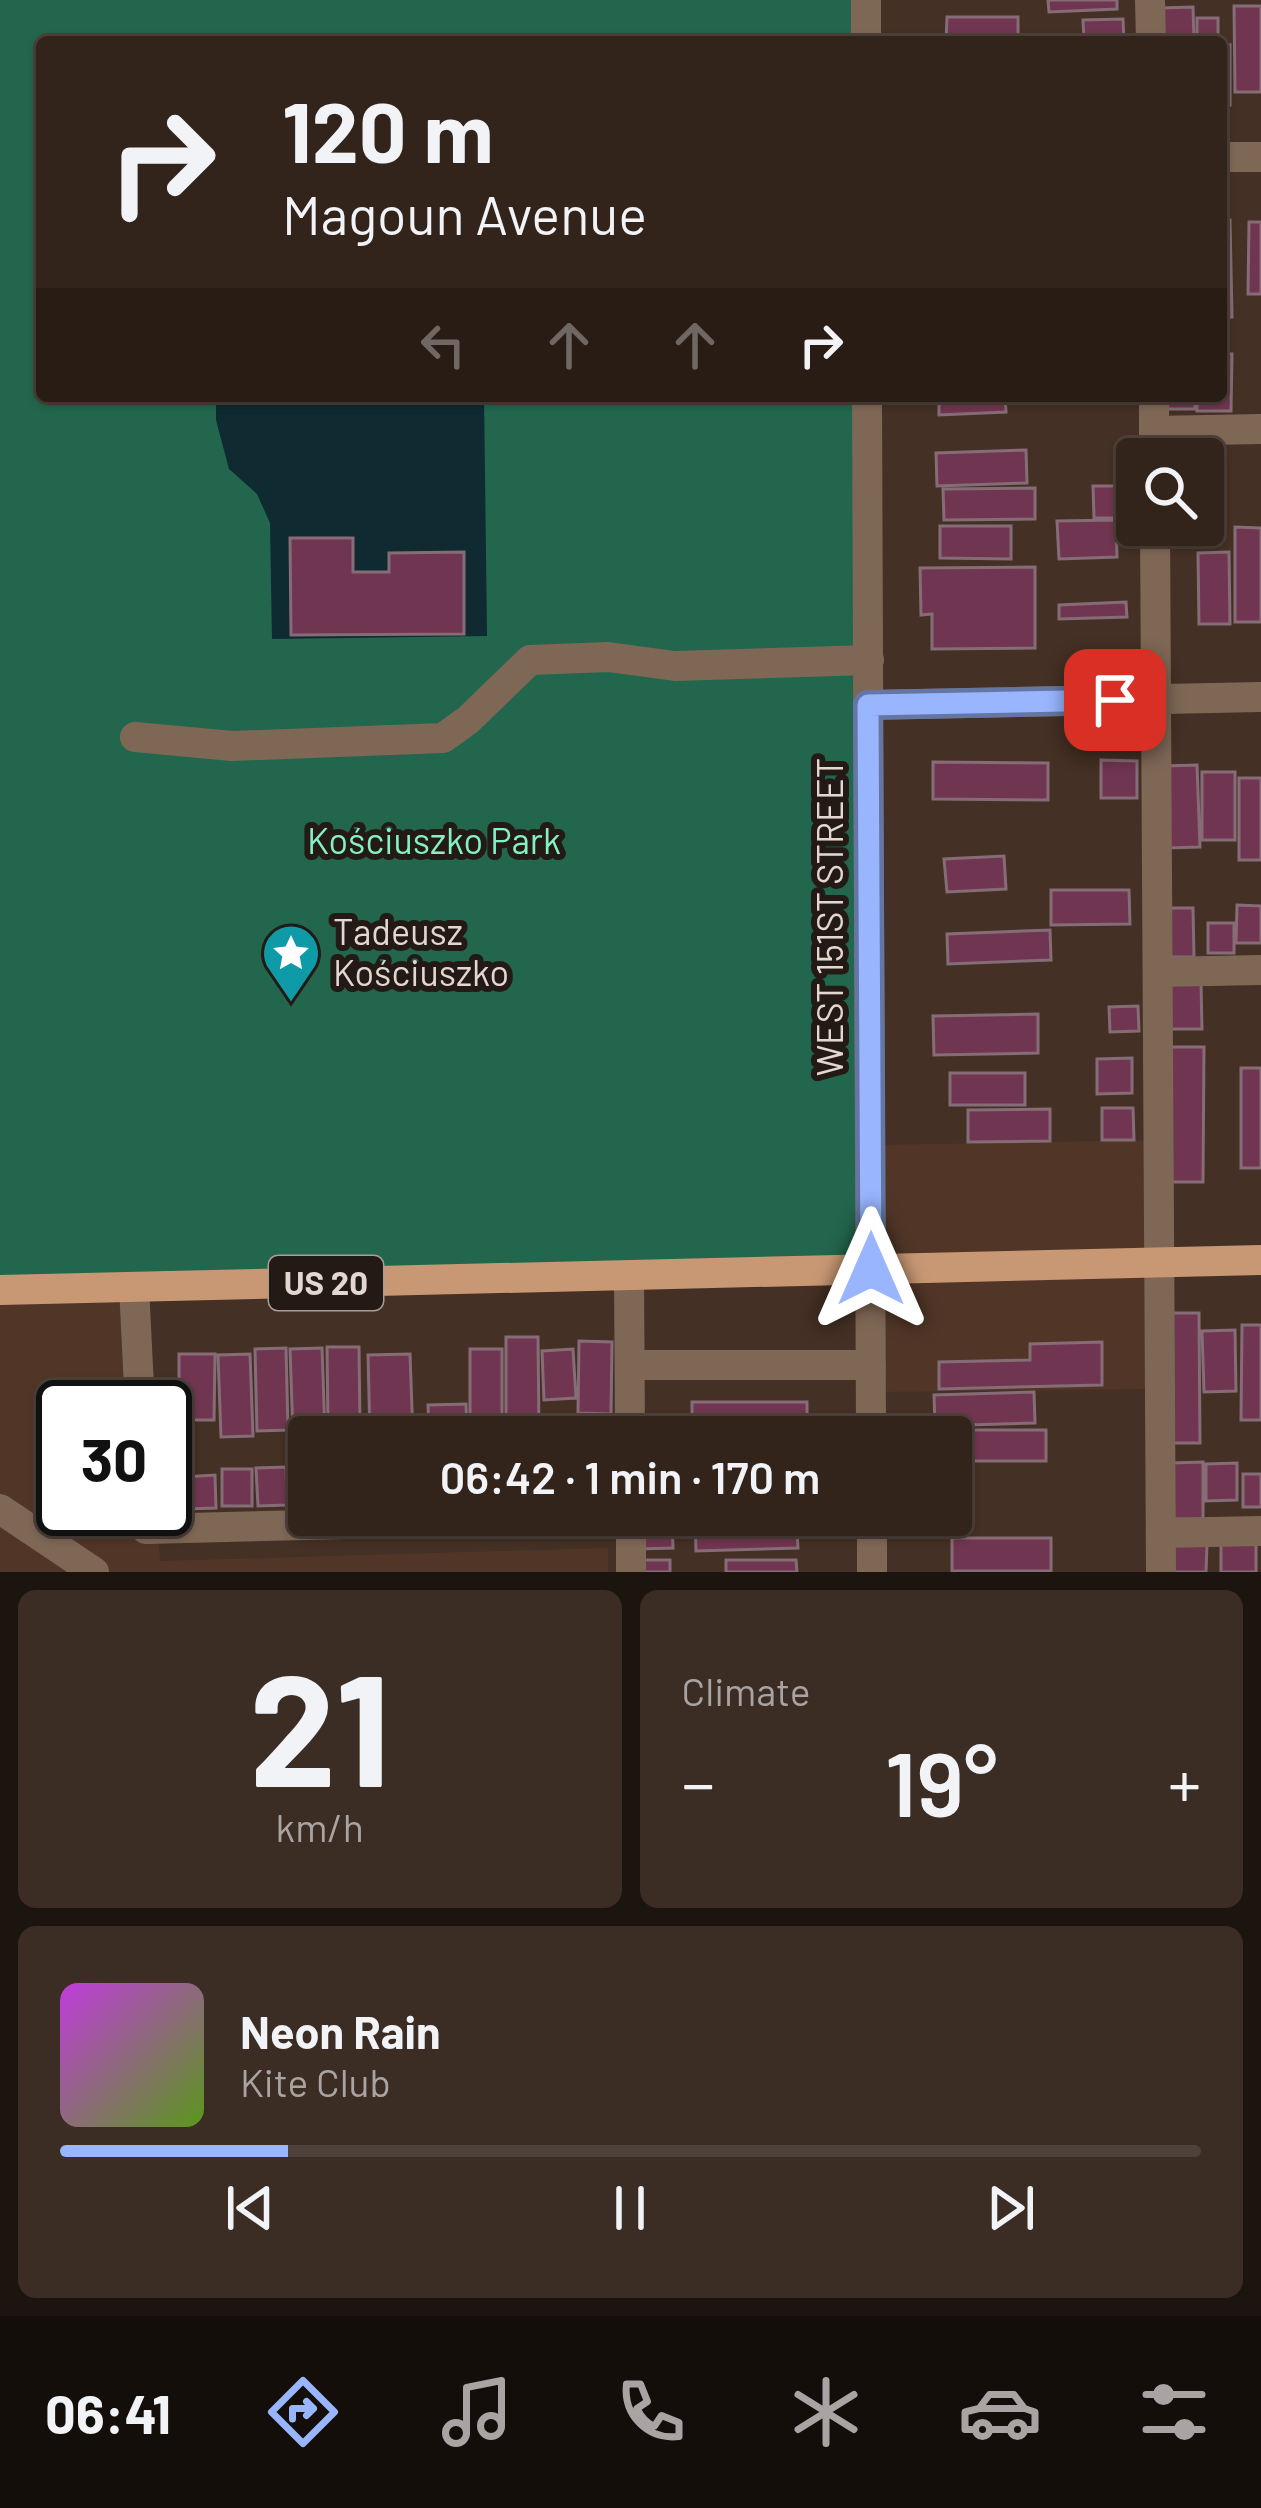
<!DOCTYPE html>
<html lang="en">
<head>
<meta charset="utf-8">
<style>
	:root { --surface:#33241b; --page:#3b2c24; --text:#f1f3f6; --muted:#a9a4a3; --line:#4e413a; --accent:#98b5fd }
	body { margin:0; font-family:Barlow,sans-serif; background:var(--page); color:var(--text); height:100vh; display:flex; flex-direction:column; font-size:45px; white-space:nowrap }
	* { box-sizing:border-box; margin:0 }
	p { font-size:39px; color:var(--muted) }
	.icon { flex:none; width:66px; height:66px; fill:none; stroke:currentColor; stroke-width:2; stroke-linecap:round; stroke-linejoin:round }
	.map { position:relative; height:1572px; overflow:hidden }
	.sheet { display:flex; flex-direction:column; gap:18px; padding:18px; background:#1c140f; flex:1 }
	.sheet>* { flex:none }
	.hud { position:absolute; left:36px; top:36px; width:1191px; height:366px; border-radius:12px; box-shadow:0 3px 9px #0004,0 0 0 3px var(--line); background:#33241b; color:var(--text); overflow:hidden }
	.buttons { position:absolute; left:1116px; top:438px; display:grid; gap:24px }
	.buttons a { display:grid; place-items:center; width:108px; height:108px; border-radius:12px; background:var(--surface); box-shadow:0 3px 9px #0004,0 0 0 3px var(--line); font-size:60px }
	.speed { position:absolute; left:36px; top:1380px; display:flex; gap:24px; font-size:60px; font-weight:700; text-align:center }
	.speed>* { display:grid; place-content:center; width:156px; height:156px; border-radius:50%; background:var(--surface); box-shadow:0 3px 9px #0004,0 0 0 3px var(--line); line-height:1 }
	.speed .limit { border:6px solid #111; border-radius:18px; background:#fff; color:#111 }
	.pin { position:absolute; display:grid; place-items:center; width:102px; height:102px; color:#fff; margin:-51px; border-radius:24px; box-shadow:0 6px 18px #0006 }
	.me { position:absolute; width:132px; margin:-66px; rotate:0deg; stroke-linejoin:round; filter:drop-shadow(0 0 9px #0008) }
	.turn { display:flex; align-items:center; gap:42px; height:252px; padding:0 48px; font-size:54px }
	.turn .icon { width:156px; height:156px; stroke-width:2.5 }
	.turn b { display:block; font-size:84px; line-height:102px }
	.lanes { display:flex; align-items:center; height:114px; padding:0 48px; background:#0003; justify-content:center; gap:60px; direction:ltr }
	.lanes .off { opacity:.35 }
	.big { font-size:90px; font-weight:600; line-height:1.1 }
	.sheet .widget { flex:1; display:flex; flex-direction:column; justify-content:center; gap:18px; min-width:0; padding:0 42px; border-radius:18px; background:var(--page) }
	.sheet .dial { align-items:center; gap:0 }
	.dial b { font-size:156px; line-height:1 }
	.song { display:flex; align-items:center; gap:36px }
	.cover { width:144px; height:144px; border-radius:18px; background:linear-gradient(135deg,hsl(290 70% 55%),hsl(90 70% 35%)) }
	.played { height:12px; border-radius:6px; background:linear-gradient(90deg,var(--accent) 20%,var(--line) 20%) }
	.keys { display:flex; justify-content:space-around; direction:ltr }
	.heat { display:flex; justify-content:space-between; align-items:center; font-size:66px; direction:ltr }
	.sheet .tiles { flex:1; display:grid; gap:18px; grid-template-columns:1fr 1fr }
	.widget:last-child { grid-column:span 2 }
	.trip { position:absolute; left:288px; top:1416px; width:684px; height:120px; border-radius:12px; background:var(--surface); box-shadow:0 3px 9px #0004,0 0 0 3px var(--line); font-weight:600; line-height:120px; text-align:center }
	.tabs { display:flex; height:192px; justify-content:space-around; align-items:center; background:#140e0b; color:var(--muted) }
	.tabs .icon { width:84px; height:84px }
	.tabs .current { color:var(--accent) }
	.tabs b { font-size:54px; color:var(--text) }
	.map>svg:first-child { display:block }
	.built { fill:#513627 }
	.green { fill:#22664d }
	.water { fill:#0f2a31 }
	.building { fill:#703550; stroke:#866c76; stroke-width:3 }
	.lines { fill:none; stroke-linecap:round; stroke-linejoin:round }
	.minor { stroke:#7f6756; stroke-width:30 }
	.major { stroke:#c89874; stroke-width:30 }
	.route-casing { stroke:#6376a4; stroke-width:30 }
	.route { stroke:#98b5fd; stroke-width:21 }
	.labels { text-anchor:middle; stroke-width:12; stroke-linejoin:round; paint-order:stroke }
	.shield { fill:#241a15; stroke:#aa9e98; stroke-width:3 }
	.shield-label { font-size:33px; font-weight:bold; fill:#e4d7d0 }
	.park-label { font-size:36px; fill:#84f0c3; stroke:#241a15 }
	.street-label { font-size:36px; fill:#e4d7d0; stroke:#241a15 }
	.poi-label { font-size:36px; fill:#e4d7d0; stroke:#241a15; text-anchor:start }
</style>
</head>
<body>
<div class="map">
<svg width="1261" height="1572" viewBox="0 0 1261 1572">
	<rect width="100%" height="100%" fill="#443024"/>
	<path class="built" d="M1155,1140v120l-281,7 -1,-122z
		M1154,1265l1,124 -281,3v-118z
		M147,1293l5,114h-89v102h94l3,52 448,-13v24h-608v-277z"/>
	<path class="green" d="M0,0h866v42h-824v354h825l4,873 -871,23z"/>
	<path class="water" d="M216,396h268l3,240 -215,3 -2,-116 -13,-29 -28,-25 -13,-49z"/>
	<path class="building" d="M1048,0h69v9l-68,3z
		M1234,6h27v86h-26z
		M1193,7l1,35h-33l-1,-34z
		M947,17h71v25h-72z
		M1197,18h21v24h-21z
		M1123,19l1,23h-40l-1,-22z
		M1230,45v60h-9v-59z
		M1221,220h9l2,97h-11z
		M1249,222h12v72h-13z
		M1221,354h11l-1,57h-34v-15h24z
		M939,396h66l1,16 -67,3z
		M1162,396h33v13h-33z
		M1164,446h42v34h-3v-21h-39z
		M1026,450l1,33 -90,3 -1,-33z
		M1093,486h38v32h-37z
		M1035,488v31l-91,1 -1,-31z
		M1116,520l1,37 -58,2 -2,-38z
		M940,526h71v33l-71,-1z
		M1235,527l26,1v94h-26z
		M290,538h63v34h36v-19l75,-1v82l-173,1z
		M1229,552l1,72h-31l-1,-71z
		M1035,567v81l-103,1v-35l-11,1 -1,-47z
		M1126,602l1,15 -68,2v-14z
		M1101,760l36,1v37h-36z
		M933,762l115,1v37l-115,-1z
		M1197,765l3,82 -34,1 -3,-82z
		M1202,772h33v68h-33z
		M1239,778h22v82h-22z
		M1004,856l2,33 -59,3 -3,-33z
		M1051,890h78l1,34 -79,1z
		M1237,905l24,1v37h-25z
		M1168,908h25l1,49h-26z
		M1208,923h26v30h-26z
		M1050,930l1,30 -103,4 -1,-30z
		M1169,983h32l1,46h-33z
		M1138,1006l1,25 -29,1 -1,-25z
		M1038,1014v39l-104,2 -1,-39z
		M1166,1047h38l-1,135h-37z
		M1132,1058v35l-35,1v-35z
		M1241,1068h20v100h-20z
		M950,1073h75v32h-75z
		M1102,1108h31l1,32h-32z
		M1050,1109v32l-82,1v-32z
		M1166,1313h33l1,130h-34z
		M1242,1325h19v95h-20z
		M1235,1330l1,61 -32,1 -2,-61z
		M506,1337h32l1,94 -33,1z
		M579,1341l33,1 -1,72 -33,-1z
		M1102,1342v43l-163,4v-27l91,-2v-16z
		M327,1347h32l1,78h-32z
		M286,1348l2,82 -31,1 -2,-82z
		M322,1348l3,85 -32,1 -3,-85z
		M470,1349h32v73h-32z
		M573,1349l3,49 -32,2 -2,-49z
		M179,1354h36l-1,66h-35z
		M250,1354l3,82 -32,1 -3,-82z
		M410,1354l3,83h-43l-2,-82z
		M1034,1392l1,31 -100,3 -1,-31z
		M692,1402h115v35h-115z
		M466,1404l1,33h-38l-1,-32z
		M941,1430h105v31h-95v-24h-10z
		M1203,1462v57h-32l-1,-56z
		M1237,1463v37l-31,1v-37z
		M286,1467l1,38 -29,1 -2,-38z
		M222,1469h30v37h-30z
		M293,1472h16v33h-16z
		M1243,1474h18v33h-18z
		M215,1475l1,33 -30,1 -2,-32z
		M638,1515h34l1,33 -34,1z
		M695,1515h101l2,33 -102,3z
		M1221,1537l35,1v34h-35z
		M952,1538h99v33h-99z
		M1172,1544h35l-1,28h-34z
		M639,1560h31v12h-31z
		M726,1560h70l1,12h-71z"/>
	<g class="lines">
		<path class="minor" d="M866,0v42
			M1150,0l1,42
			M1221,157h40
			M867,396l4,1041
			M1154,396v63
			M1154,431l107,-2
			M1155,525l6,1047
			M868,705l393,-8
			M135,737l97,9 211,-8 25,-18 62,-60 78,-3 67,9 194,-6
			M1158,972l103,-2
			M629,1275l1,162
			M134,1287l6,120
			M630,1365h241
			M0,1509l94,63
			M145,1509l1,20 485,-12
			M631,1515v57
			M872,1515v57
			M1161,1533l100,-2"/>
		<path class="major" d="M0,1290l1261,-30"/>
	</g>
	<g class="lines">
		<defs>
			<path id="route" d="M871,1269l-3,-564 247,-5"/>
		</defs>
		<use href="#route" class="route-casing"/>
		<use href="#route" class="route"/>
	</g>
	<defs>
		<symbol id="sight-pin" viewBox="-11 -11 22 30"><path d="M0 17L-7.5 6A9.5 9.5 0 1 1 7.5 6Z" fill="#0f9aa8" stroke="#241a15"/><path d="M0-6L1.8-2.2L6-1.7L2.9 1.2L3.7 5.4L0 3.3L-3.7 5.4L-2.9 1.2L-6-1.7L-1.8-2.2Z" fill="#fff"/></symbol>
	</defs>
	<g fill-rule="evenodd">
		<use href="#sight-pin" x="258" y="920" width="66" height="90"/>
	</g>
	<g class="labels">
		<rect class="shield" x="269" y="1256" width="114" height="54" rx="9"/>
		<g class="shield-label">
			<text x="326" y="1295">US 20</text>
		</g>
		<g class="park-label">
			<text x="434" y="854">Kościuszko Park</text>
		</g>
		<g class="street-label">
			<text transform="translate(830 917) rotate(-90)" y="13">WEST 151ST STREET</text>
		</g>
		<g class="poi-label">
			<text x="333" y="945">Tadeusz<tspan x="333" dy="41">Kościuszko</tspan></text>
		</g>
	</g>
</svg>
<div class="buttons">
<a><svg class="icon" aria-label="search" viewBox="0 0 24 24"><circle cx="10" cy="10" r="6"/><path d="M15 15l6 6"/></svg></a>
</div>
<div class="speed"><div class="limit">30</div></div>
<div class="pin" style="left:1115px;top:700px;background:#d93025"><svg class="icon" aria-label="arrive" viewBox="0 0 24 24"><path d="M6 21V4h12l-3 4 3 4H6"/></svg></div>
<svg class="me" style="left:871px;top:1269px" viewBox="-20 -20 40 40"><path d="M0-17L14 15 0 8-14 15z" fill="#98b5fd" stroke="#fff" stroke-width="4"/></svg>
<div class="trip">06:42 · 1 min · 170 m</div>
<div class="hud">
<div class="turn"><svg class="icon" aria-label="right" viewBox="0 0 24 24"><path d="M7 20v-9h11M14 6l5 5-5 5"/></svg><div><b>120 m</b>Magoun Avenue</div></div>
<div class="lanes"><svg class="icon off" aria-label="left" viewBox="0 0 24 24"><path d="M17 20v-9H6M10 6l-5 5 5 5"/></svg><svg class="icon off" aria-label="ahead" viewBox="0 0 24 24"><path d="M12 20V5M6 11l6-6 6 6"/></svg><svg class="icon off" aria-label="ahead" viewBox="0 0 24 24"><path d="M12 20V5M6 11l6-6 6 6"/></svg><svg class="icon" aria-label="right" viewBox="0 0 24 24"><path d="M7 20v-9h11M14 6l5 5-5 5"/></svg></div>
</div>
</div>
<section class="sheet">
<div class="tiles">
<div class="widget dial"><b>21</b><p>km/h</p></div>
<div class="widget"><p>Climate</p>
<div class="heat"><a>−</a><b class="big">19°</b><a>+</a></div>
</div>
<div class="widget">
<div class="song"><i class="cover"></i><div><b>Neon Rain</b><p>Kite Club</p></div></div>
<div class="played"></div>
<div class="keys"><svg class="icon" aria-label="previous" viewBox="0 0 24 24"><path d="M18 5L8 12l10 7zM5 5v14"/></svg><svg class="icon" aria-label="pause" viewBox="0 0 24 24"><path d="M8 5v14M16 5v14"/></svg><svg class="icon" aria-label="next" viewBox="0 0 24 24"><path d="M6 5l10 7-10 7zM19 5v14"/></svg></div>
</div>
</div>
</section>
<nav class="tabs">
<b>06:41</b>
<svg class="icon current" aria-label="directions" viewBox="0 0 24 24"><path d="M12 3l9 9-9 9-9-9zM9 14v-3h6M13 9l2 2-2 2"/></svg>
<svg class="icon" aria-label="music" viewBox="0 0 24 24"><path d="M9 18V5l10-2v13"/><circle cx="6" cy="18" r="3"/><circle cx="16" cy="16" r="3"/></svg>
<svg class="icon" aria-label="phone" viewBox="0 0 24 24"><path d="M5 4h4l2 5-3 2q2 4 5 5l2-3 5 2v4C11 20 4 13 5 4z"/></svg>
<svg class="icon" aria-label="climate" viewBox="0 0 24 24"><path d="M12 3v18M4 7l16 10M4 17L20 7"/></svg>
<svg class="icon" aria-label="car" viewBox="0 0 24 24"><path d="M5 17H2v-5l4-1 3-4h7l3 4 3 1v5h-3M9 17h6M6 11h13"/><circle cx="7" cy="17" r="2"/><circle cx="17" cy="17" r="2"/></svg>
<svg class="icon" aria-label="filters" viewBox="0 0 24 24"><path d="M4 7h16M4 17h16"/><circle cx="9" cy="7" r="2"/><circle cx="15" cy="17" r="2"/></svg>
</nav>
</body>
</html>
